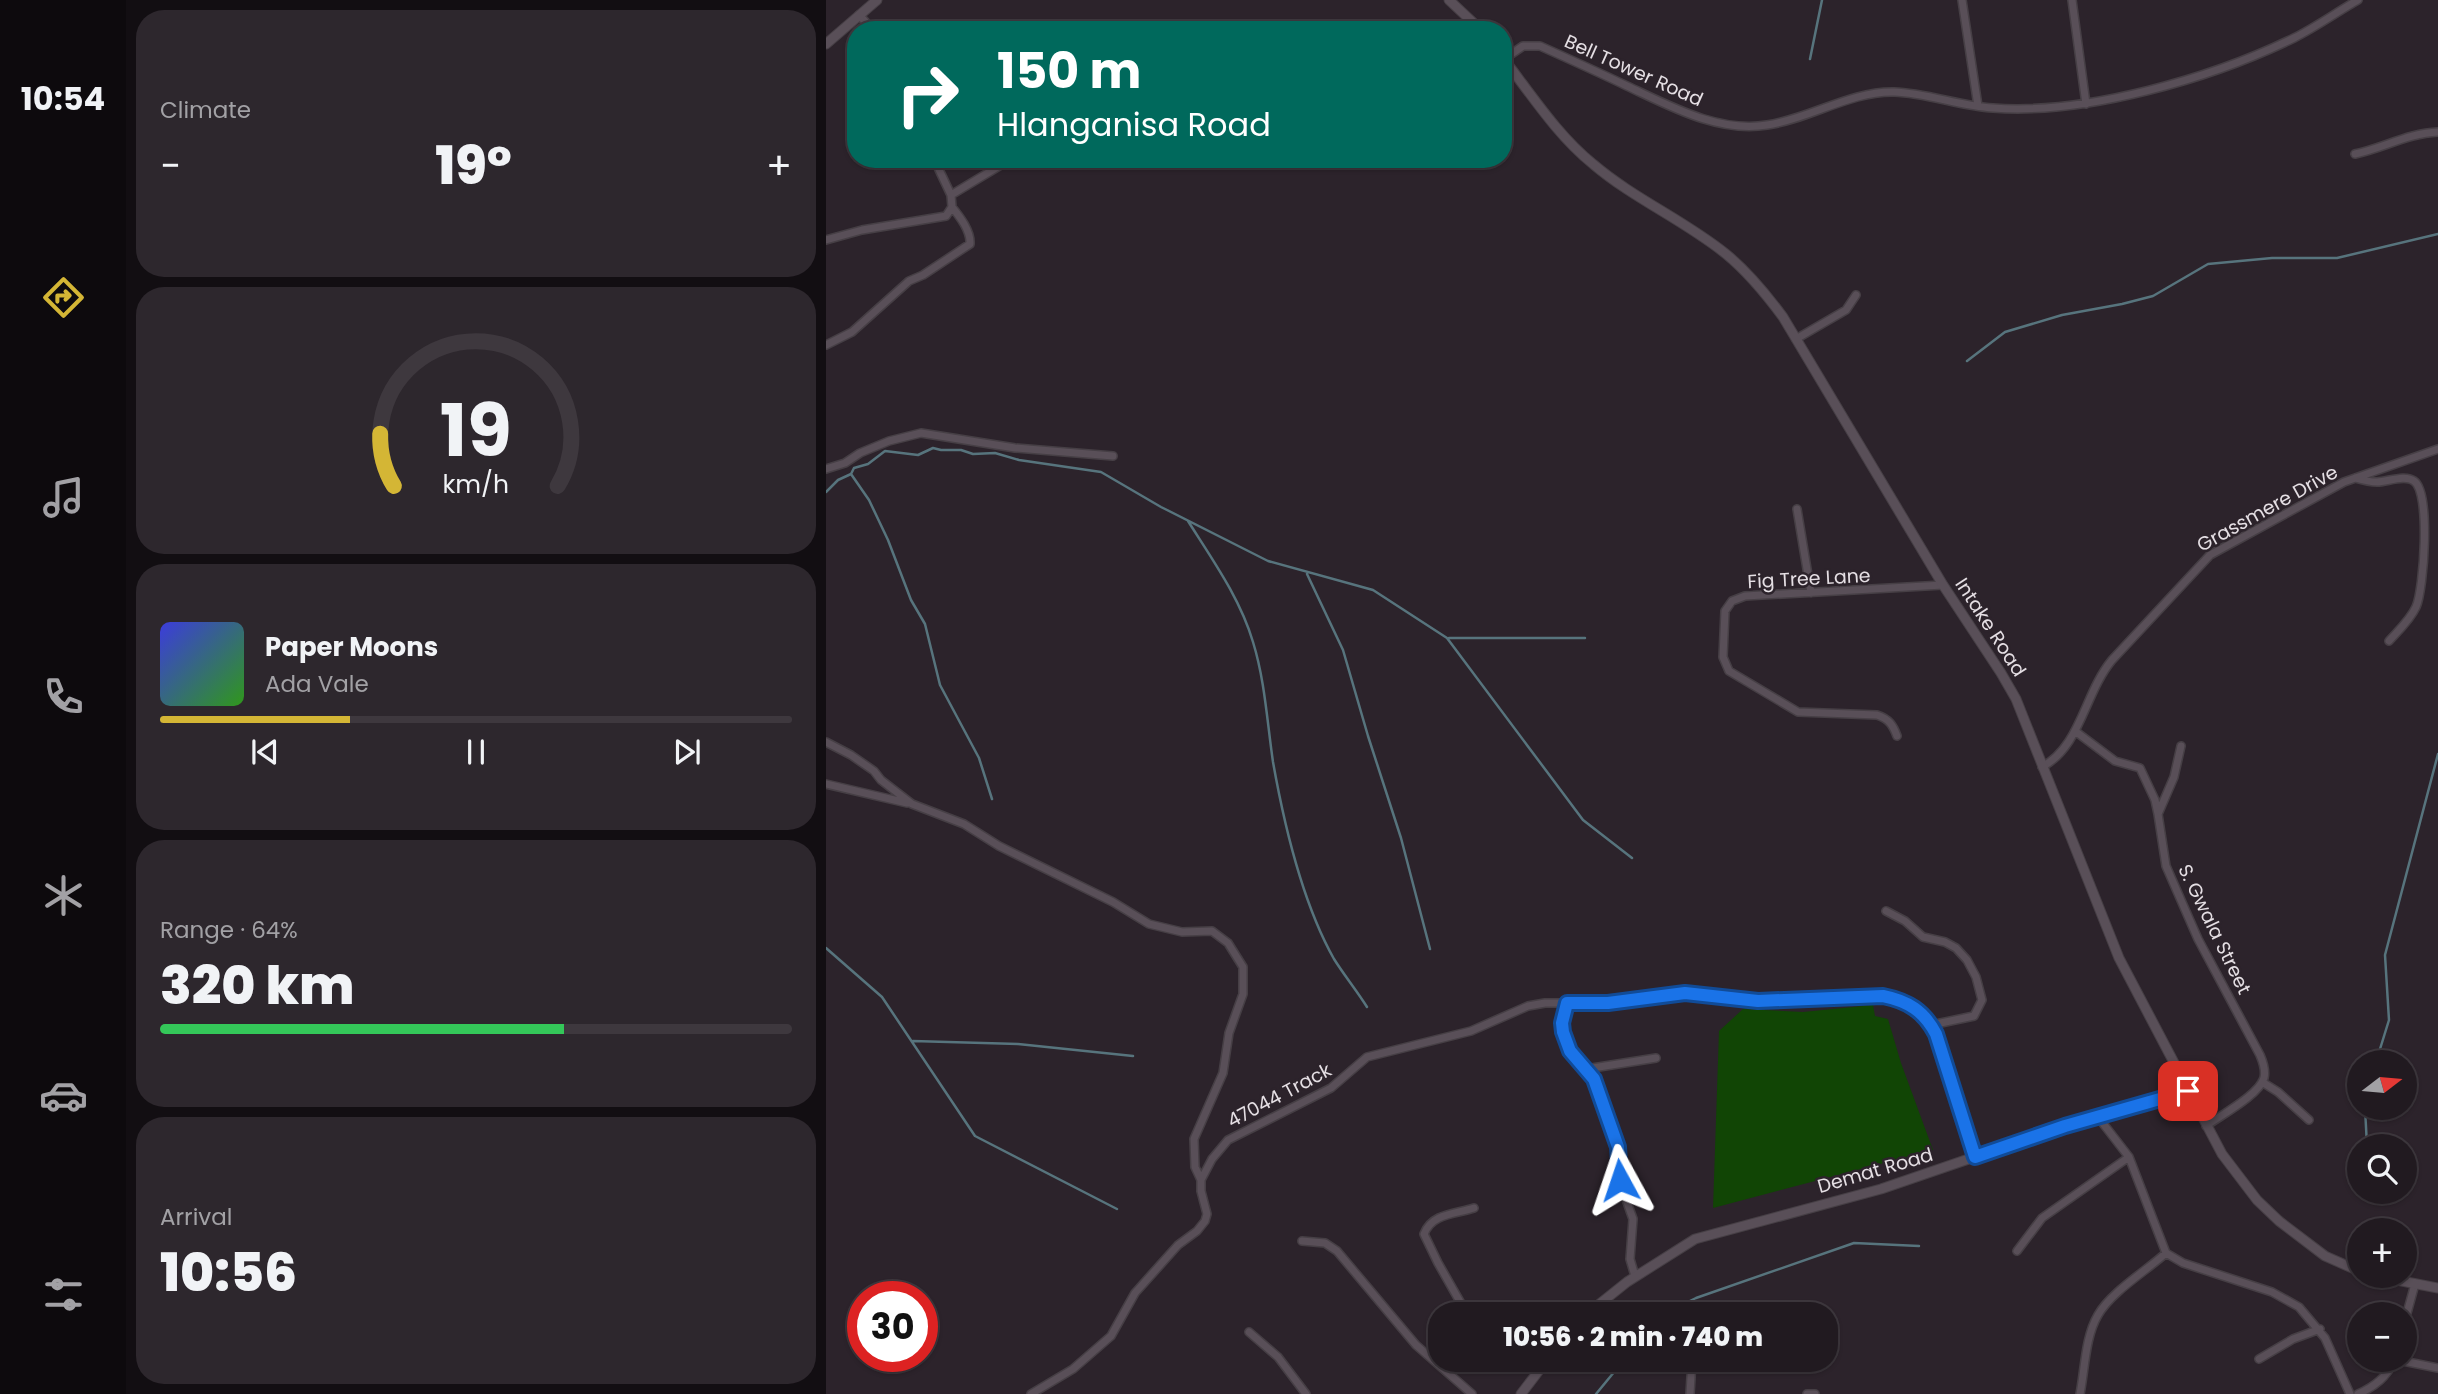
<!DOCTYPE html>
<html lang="en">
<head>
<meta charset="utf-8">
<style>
	:root { --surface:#211a20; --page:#2d272d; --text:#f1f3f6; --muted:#a2a1a5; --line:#3e383e; --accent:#d4b635 }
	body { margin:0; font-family:Poppins,sans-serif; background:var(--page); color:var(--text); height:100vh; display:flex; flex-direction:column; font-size:26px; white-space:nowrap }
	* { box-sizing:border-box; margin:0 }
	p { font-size:23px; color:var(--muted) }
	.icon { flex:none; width:38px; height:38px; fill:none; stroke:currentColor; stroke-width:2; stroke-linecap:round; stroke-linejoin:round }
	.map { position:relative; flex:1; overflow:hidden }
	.drawer { display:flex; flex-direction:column; gap:10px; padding:10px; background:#120e12; width:700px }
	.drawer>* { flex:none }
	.banner { position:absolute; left:21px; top:21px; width:665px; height:147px; border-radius:28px; box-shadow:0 2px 5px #0004,0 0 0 2px var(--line); background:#00695c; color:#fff; overflow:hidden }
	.needle { width:46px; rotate:74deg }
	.fabs { position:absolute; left:1521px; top:1050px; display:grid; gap:14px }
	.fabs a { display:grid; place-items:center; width:70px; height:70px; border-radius:50%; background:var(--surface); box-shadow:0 2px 5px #0004,0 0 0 2px var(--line); font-size:35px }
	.speed { position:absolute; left:21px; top:1281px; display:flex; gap:14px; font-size:35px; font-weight:700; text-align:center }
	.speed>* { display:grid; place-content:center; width:91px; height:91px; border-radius:50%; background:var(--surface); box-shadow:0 2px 5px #0004,0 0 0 2px var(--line); line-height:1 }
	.speed .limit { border:10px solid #d22; background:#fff; color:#111 }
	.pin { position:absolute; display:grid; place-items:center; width:60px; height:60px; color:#fff; margin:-30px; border-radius:14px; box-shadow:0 4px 10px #0006 }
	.me { position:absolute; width:77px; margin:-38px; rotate:355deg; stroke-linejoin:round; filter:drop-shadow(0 0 5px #0008) }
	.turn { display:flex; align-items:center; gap:24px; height:147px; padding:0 35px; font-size:32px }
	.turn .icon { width:91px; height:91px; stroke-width:2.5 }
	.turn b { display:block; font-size:49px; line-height:60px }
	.big { font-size:52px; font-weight:800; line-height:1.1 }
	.drawer .tile { flex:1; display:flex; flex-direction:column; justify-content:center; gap:10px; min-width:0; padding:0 24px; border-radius:28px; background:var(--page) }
	.drawer .dial { align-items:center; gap:0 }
	.dial svg { height:182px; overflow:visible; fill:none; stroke:var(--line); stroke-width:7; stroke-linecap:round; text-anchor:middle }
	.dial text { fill:var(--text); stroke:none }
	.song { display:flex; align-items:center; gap:21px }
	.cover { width:84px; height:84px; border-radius:10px; background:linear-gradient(135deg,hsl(240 70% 55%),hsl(110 70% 35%)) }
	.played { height:7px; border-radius:4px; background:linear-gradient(90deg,var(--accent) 30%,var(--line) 30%) }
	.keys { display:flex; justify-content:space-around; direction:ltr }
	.heat { display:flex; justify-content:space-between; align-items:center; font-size:38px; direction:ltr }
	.charge { height:10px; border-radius:5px; background:linear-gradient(90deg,#34c759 64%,var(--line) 0) }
	.trip { position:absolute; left:602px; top:1302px; width:410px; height:70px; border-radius:28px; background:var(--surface); box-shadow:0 2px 5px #0004,0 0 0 2px var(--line); font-weight:800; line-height:70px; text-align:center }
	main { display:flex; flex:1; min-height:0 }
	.tabs { display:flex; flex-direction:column; width:126px; justify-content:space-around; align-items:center; background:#0d0a0d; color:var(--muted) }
	.tabs .icon { width:49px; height:49px }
	.tabs .active { color:var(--accent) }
	.tabs b { font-size:32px; color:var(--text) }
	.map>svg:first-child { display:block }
	.green { fill:#114505 }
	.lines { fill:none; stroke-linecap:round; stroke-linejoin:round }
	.stream { stroke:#57747d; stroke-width:2.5 }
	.minor-casing { stroke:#463f45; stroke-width:10 }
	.tertiary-casing { stroke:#463f45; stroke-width:11 }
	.minor { stroke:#594f58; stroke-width:7 }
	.tertiary { stroke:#594f58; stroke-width:9 }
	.route-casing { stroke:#114b97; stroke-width:18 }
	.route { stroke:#1a73e8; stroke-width:12 }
	.labels { text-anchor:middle; stroke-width:5; stroke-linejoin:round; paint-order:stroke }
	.street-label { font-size:19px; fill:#e5dfe4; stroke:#2c232b }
</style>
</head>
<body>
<main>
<nav class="tabs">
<b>10:54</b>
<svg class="icon active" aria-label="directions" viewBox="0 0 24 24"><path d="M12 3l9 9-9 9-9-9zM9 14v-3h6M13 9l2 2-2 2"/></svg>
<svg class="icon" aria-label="music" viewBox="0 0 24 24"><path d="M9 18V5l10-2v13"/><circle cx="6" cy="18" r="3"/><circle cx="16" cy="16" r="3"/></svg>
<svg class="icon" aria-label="phone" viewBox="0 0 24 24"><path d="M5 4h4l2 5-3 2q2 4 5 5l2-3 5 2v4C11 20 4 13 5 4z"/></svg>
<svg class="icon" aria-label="climate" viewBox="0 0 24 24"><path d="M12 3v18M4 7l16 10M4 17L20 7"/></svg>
<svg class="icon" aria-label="car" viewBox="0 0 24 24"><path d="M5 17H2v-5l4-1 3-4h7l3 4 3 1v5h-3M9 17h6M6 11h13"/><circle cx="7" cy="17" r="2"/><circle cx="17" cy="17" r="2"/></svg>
<svg class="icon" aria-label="filters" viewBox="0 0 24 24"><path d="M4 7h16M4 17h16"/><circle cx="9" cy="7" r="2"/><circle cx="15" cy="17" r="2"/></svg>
</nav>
<section class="drawer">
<div class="tile"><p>Climate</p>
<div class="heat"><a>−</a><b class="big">19°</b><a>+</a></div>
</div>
<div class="tile dial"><svg viewBox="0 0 100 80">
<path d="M14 69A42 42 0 1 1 86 69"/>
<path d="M14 69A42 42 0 0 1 8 46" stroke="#d4b635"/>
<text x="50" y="56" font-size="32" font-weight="700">19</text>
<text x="50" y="72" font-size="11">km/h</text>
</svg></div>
<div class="tile">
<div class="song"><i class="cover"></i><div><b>Paper Moons</b><p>Ada Vale</p></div></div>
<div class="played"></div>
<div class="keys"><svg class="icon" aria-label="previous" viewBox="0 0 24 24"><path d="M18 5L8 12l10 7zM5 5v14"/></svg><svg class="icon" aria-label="pause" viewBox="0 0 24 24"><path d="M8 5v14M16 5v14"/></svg><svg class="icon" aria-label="next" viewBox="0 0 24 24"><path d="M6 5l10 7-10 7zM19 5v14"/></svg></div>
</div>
<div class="tile"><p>Range · 64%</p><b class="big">320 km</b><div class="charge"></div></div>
<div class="tile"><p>Arrival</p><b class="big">10:56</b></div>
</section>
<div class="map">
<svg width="1612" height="1394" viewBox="0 0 1612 1394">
	<rect width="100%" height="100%" fill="#2c232b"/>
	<path class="green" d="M1047,1005l2,11 13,3 13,44 32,87 -220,58 6,-177 24,-22 60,3z"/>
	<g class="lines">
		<path class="stream" d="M984,59l12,-59
			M1141,361l38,-29 57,-17 60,-11 31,-8 55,-32 64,-6h65l101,-24
			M25,474l18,26 19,40 23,60 14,24 15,61 39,73 13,41
			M0,492l12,-12 13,-6 3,-6 14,-4 17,-13 33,4 15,-7 8,2h20l12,4 22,-1 24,7 82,12 60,35 107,54 105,29 74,48 136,182 49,38
			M362,521c24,38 52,77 65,121 12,39 14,79 20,120 11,62 30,142 61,197 10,16 23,32 33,48
			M481,574l36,76 25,86 33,102 29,111
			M623,638h136
			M0,948l56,49 93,139 142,73
			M87,1041l105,3 115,12
			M1550,1062l13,-42 -4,-65 53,-201
			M1539,1108l2,38
			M837,1314l33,-16 158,-55 65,3
			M770,1394l28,-34"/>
		<defs>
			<path id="minor" d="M1136,0l16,106
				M1246,0l14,104
				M33,15l14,15
				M678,59l19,-13h17c29,13 58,26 87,40 43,20 91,47 140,39 43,-6 83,-34 127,-33 33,1 66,14 99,16 93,7 219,-30 301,-70 22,-11 43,-26 64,-38
				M1529,154c28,-6 54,-21 83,-22
				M125,195l50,-30 6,-6
				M0,240l36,-10 84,-14 6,-9
				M970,339l50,-29 10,-15
				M0,345l26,-13 57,-51 14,-6 47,-31c1,-13 -10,-27 -18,-37l-1,-12 -17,-36
				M0,469l19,-6 15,-10 29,-12 32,-8 94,15 98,8
				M1529,478c7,2 14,4 22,4 10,0 28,-8 37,-1 17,11 10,108 2,126 -6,13 -18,24 -27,34
				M971,509l14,84
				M1249,731l40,30 25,7 15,32 3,14
				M1071,736c-4,-11 -8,-17 -20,-21l-79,-3 -69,-41 -6,-14 2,-46 7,-10 13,-5 198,-11
				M0,742l25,13 23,16 7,9 31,24 52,20 35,22 114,56 36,22 33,8 30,-1 16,12 15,24v27l-14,39 -6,40 -29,66 1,28 6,13
				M1355,746l-7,31 -16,37 8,52 32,73 62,116c3,7 6,15 4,23 -5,17 -43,37 -58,48
				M1216,767c39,-21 42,-73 70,-107l98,-105 134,-73 94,-33
				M0,784l81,19
				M1060,911l19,10 18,16 22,5 11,6 11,12 9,17 6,23 -8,16 -43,9
				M741,1003l-5,20 6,22 7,13 19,21 24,68 4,41 11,31 -3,40 5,17
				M760,1069l70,-11
				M1436,1082l16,10 31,28
				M1272,1117l31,40 37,96 17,10 89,29 27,15 26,31 25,56
				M476,1241l23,2 12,8 79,94 56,49
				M1191,1251l25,-33 87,-61
				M641,1314l-29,-51 -14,-29c8,-21 32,-20 50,-26
				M1578,1324l11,-40
				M423,1332l29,25 28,37
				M1433,1359l34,-20 27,-10
				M698,1360l12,13
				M1572,1360l40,8
				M205,1394l42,-25 38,-33 24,-43 43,-48 19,-14 8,-10 2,-7 -6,-23v-11l11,-21 16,-19 103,-52 36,-31 104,-26 57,-25 17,-3h63l77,-10 73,8 125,-5 26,8 16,12 6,9 15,39 29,93
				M864,1394l2,-34
				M981,1394h8
				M1254,1394c5,-25 5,-57 18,-79 13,-23 48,-44 68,-62
				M1532,1394c18,-8 28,-17 37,-34"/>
			<path id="tertiary" d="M623,0l32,30
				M0,44l51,-44
				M677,58c28,36 54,77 90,106 41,35 91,56 133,90 22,18 40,40 57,63l160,268 58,88 15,26 103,259 103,196 35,46 22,21 46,35 34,15
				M1550,1276l62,12
				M761,1314l40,-32 68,-43 186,-50 184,-63 123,-35
				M695,1394l26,-34"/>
		</defs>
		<use href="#minor" class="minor-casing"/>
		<use href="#tertiary" class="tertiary-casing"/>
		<use href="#minor" class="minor"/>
		<use href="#tertiary" class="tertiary"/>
	</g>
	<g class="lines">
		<defs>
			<path id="route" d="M794,1180l-2,-33 -24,-68 -24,-28 -7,-19 -1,-9 5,-20h41l77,-10 73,8 125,-5c25,5 41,15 53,38l39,123 90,-31 123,-35"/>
		</defs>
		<use href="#route" class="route-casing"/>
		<use href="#route" class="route"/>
	</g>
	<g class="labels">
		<g class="street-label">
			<text transform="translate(808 70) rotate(24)" y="7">Bell Tower Road</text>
			<text transform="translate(1441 508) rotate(-29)" y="7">Grassmere Drive</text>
			<text transform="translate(983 578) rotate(-3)" y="7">Fig Tree Lane</text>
			<text transform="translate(1165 627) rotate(57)" y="7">Intake Road</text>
			<text transform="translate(1389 929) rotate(64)" y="7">S. Gwala Street</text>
			<text transform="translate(453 1095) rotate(-28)" y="7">47044 Track</text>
			<text transform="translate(1049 1170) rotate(-16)" y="7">Demat Road</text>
		</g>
	</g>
</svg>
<div class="fabs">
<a><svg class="needle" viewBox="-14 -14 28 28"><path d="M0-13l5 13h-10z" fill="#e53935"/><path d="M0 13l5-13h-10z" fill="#a2a1a5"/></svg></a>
<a><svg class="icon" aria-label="search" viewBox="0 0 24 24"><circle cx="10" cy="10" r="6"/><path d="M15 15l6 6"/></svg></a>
<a>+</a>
<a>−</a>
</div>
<div class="speed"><div class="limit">30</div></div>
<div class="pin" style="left:1362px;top:1091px;background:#d93025"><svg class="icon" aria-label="arrive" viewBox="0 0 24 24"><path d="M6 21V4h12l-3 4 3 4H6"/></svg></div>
<svg class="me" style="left:794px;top:1180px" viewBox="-20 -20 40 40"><path d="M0-17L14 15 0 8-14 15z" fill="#1a73e8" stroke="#fff" stroke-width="4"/></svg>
<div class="trip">10:56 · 2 min · 740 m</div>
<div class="banner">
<div class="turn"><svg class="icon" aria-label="right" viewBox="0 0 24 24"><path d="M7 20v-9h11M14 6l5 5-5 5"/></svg><div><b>150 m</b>Hlanganisa Road</div></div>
</div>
</div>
</main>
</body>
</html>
